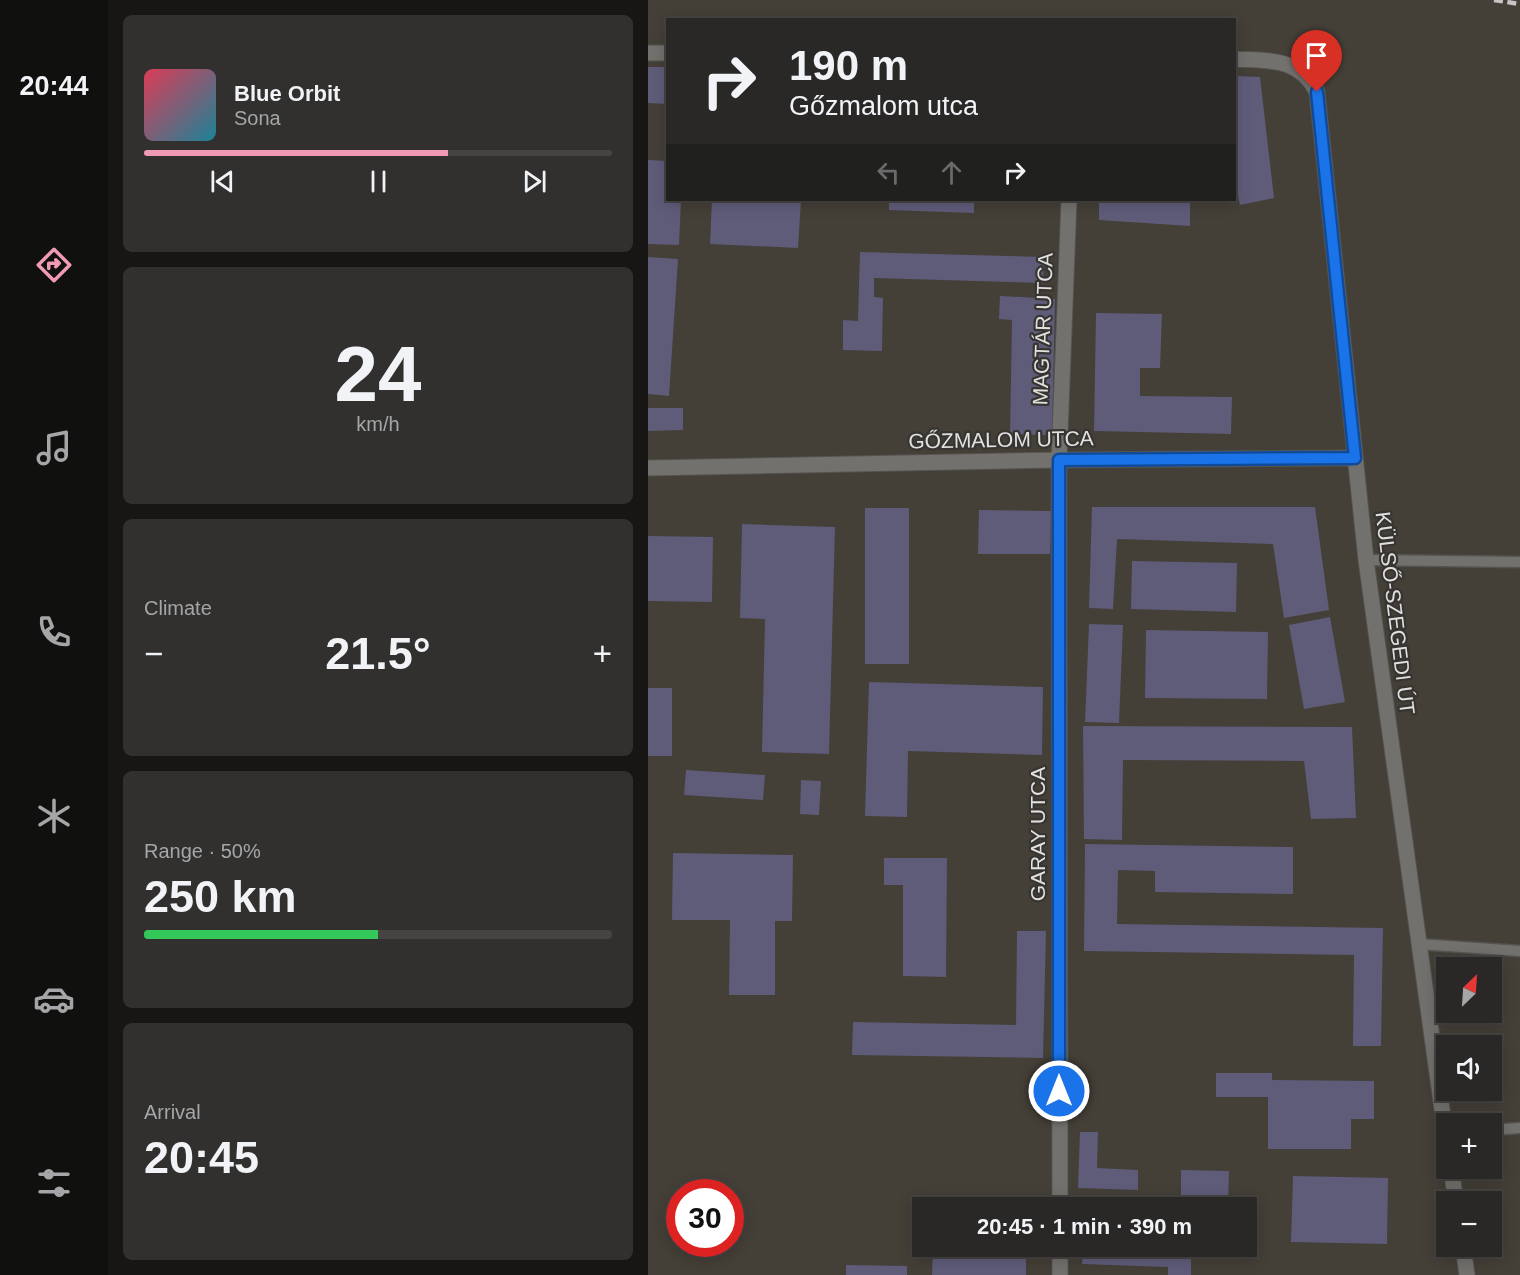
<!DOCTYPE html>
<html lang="en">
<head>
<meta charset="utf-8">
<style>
	:root { --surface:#292826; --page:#31302e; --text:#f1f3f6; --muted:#a5a6a7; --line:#454443; --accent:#f09ab6 }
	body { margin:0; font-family:Helvetica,sans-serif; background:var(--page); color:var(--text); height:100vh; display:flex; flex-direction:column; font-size:22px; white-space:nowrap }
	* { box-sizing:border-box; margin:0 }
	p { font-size:20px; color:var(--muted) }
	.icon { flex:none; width:33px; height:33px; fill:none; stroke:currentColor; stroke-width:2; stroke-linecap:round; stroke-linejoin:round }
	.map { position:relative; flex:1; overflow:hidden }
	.details { display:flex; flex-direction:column; gap:15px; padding:15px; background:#171615; width:540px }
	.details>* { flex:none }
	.hud { position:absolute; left:18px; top:18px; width:570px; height:183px; border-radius:0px; box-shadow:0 3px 15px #0003,0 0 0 2px var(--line); background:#292826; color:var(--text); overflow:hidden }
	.needle { width:39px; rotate:25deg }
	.buttons { position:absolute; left:788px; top:957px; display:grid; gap:12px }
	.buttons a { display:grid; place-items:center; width:66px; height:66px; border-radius:0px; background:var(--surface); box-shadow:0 3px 15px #0003,0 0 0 2px var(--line); font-size:30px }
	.speed { position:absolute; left:18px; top:1179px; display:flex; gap:12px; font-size:30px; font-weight:700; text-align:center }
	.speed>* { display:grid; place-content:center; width:78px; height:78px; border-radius:50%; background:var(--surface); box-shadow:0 3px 15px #0003,0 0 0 2px var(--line); line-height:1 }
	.speed .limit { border:9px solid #d22; background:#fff; color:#111 }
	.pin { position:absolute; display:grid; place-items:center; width:51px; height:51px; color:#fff; margin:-62px -26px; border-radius:50% 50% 50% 0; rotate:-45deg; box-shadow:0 0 6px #0007 }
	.pin .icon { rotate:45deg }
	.me { position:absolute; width:66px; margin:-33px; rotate:0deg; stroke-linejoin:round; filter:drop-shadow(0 0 4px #0008) }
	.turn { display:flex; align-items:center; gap:21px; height:126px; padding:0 24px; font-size:27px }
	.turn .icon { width:78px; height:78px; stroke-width:2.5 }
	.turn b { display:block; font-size:42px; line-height:51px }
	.lanes { display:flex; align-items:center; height:57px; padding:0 24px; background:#0003; justify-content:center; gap:30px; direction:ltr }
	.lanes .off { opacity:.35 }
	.big { font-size:45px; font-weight:700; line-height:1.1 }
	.details .tile { flex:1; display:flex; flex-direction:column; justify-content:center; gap:9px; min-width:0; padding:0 21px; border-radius:9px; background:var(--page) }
	.details .dial { align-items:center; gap:0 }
	.dial b { font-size:78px; line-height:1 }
	.song { display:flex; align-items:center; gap:18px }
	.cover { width:72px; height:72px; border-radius:9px; background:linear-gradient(135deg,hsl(350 70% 55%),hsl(190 70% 35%)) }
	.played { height:6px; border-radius:3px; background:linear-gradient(90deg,var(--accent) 65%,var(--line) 65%) }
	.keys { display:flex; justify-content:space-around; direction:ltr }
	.heat { display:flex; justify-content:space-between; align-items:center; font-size:33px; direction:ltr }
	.charge { height:9px; border-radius:4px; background:linear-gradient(90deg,#34c759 50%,var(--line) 0) }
	.trip { position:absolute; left:264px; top:1197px; width:345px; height:60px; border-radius:0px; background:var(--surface); box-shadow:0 3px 15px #0003,0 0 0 2px var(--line); font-weight:700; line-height:60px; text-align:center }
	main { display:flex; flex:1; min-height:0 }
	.tabs { display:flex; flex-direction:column; width:108px; justify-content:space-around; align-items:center; background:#10100f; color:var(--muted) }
	.tabs .icon { width:42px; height:42px }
	.tabs .selected { color:var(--accent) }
	.tabs b { font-size:27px; color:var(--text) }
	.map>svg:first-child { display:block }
	.built { fill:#443f37; fill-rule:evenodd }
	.building { fill:#5e5c79 }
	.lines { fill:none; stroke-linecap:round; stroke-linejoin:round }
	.lane-casing { stroke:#555451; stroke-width:13 }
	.street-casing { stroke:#555451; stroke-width:17 }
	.secondary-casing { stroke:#555451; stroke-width:17 }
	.lane { stroke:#73716e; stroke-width:10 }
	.street { stroke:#73716e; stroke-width:15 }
	.secondary { stroke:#73716e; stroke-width:15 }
	.rail { stroke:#c7c5c3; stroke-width:4.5; stroke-dasharray:9 4.5; stroke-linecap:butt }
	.route-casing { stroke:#114b97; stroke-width:15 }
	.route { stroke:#1a73e8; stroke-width:10 }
	.labels { text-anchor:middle; stroke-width:4.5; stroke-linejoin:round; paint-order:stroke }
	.street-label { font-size:21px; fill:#e3e1e0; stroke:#373532 }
</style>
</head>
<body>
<main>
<nav class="tabs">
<b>20:44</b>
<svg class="icon selected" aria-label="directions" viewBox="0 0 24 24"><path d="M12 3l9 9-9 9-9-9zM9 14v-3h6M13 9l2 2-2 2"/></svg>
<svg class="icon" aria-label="music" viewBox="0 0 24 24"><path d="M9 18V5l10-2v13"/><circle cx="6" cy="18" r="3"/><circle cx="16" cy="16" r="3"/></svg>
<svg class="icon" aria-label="phone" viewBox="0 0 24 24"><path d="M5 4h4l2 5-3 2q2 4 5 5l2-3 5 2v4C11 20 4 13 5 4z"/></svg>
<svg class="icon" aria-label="climate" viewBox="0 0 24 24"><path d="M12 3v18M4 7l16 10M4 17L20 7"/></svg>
<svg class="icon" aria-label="car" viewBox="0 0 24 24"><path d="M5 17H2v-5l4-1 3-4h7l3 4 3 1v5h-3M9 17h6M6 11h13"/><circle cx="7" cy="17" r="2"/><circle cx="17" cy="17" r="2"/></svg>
<svg class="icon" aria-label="filters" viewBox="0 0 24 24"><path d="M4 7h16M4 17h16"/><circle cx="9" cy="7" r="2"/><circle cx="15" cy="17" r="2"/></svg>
</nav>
<section class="details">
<div class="tile">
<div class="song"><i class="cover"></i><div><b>Blue Orbit</b><p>Sona</p></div></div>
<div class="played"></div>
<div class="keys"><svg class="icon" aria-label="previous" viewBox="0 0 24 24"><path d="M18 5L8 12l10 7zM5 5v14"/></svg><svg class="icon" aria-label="pause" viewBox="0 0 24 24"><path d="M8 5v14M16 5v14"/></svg><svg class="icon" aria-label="next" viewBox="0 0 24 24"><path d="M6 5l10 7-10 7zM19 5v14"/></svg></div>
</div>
<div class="tile dial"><b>24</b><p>km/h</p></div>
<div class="tile"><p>Climate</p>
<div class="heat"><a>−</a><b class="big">21.5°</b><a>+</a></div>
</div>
<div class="tile"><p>Range · 50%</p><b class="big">250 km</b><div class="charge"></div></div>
<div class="tile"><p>Arrival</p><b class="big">20:45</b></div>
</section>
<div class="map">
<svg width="872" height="1275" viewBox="0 0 872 1275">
	<rect width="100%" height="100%" fill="#373532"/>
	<path class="built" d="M0,0h872v1275h-872zM20,20h566v180h-566zM798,968h45v44h-45zM798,1046h45v44h-45zM798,1124h45v44h-45zM32,1192h50v52h-50zM798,1202h45v44h-45zM274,1208h324v38h-324z"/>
	<path class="building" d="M0,67h20v37l-20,-1z
		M586,76l26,1 14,121 -34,7 -6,-28z
		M0,160l20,1v39h13l-2,45 -31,-1z
		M64,200h89l-3,48 -88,-4z
		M241,200h85v13l-85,-3z
		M451,200h70v2h21v24l-91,-6z
		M212,252l184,5 -1,26 -169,-5v19l9,1 -1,53 -39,-1v-30l15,1z
		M0,257l30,2 -9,137 -21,-2z
		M352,296l55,3 -3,136 -42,-1 2,-114 -13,-1z
		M448,313l66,1 -2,54h-20v28l92,1 -1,37 -137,-3z
		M0,408h35v22l-35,1z
		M444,507h223l14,103 -45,8 -11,-74 -156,-5 -4,70 -24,-1z
		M217,508h44v156h-44z
		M331,510l72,1 -1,43h-72z
		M94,524l93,3 -6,227 -67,-2 3,-133 -25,-1z
		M0,536l65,1 -1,65 -64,-1z
		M484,561l105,2 -1,49 -105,-3z
		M682,617l15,85 -41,7 -15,-84z
		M441,624l34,1 -4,98 -34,-1z
		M498,630l122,2 -1,67 -122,-1z
		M221,682l174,5 -1,68 -134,-4 -1,66 -42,-1z
		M0,688h24v68h-24z
		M435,726l269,1 4,91 -45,1 -7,-58 -181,-1 -1,80 -38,-1z
		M38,770l79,5 -2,25 -79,-5z
		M153,780l20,1 -2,34 -19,-1z
		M437,844l208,3v47l-138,-2v-21l-37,-1 -1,54 266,4 -2,118h-28l1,-91 -270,-4z
		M25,853l120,2 -1,66h-17v74h-46l1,-75h-58z
		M236,858h63l-1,119 -43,-1v-91h-19z
		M369,931h29l-3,127 -191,-3 1,-33 163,3z
		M568,1073h56v7l102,1v38h-23v30h-83v-52h-52z
		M432,1132h18l-1,36 41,2v20l-60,-2z
		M533,1170l48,1 -1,32 -47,-1z
		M645,1176l95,2 -1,66 -96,-2z
		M435,1246h108v29h-23v-8l-86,-3z
		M285,1250l93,1v24h-94z
		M198,1265l61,1v9h-61z"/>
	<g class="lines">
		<defs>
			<path id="lane" d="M718,560l154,2
				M770,944l102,7
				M843,1130l29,-2"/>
			<path id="street" d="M0,53h20
				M586,59c35,2 65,-2 83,33
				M0,468l411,-8 296,-2
				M412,1208l-1,-748 10,-260
				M412,1246v29"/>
			<path id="secondary" d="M669,92l49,468 80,578
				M803,1168l5,34
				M815,1246l4,29"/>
		</defs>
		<use href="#lane" class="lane-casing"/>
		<use href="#street" class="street-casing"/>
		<use href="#secondary" class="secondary-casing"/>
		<use href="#lane" class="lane"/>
		<use href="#street" class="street"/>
		<use href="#secondary" class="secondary"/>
		<path class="rail" d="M846,0l26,4"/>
	</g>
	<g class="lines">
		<defs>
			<path id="route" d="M411,1091v-631l296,-2 -38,-366"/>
		</defs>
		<use href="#route" class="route-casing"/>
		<use href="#route" class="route"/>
	</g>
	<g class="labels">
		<g class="street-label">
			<text transform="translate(395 329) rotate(-88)" y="7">MAGTÁR UTCA</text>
			<text transform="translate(353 440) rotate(-1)" y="7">GŐZMALOM UTCA</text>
			<text transform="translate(747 613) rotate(83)" y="7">KÜLSŐ-SZEGEDI ÚT</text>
			<text transform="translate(390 834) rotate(-90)" y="7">GARAY UTCA</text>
		</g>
	</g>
</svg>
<div class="buttons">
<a><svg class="needle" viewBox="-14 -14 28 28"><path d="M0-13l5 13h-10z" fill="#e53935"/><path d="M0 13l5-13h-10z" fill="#a5a6a7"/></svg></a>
<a><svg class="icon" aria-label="sound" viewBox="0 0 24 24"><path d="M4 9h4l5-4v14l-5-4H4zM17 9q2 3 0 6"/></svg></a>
<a>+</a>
<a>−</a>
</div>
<div class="speed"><div class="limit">30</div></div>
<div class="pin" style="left:669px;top:92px;background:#d93025"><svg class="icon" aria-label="arrive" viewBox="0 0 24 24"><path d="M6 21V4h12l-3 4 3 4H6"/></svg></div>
<svg class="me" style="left:411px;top:1091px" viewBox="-20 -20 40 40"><circle r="17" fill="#1a73e8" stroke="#fff" stroke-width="3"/><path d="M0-11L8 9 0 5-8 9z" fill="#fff"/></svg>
<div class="trip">20:45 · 1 min · 390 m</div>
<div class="hud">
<div class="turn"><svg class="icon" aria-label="right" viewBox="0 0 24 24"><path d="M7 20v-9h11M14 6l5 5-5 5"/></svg><div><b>190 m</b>Gőzmalom utca</div></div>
<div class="lanes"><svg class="icon off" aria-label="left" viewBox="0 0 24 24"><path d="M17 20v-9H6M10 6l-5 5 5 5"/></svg><svg class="icon off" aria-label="ahead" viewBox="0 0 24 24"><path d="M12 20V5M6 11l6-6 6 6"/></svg><svg class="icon" aria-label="right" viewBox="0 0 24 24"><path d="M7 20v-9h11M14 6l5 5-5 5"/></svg></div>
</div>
</div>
</main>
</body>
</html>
